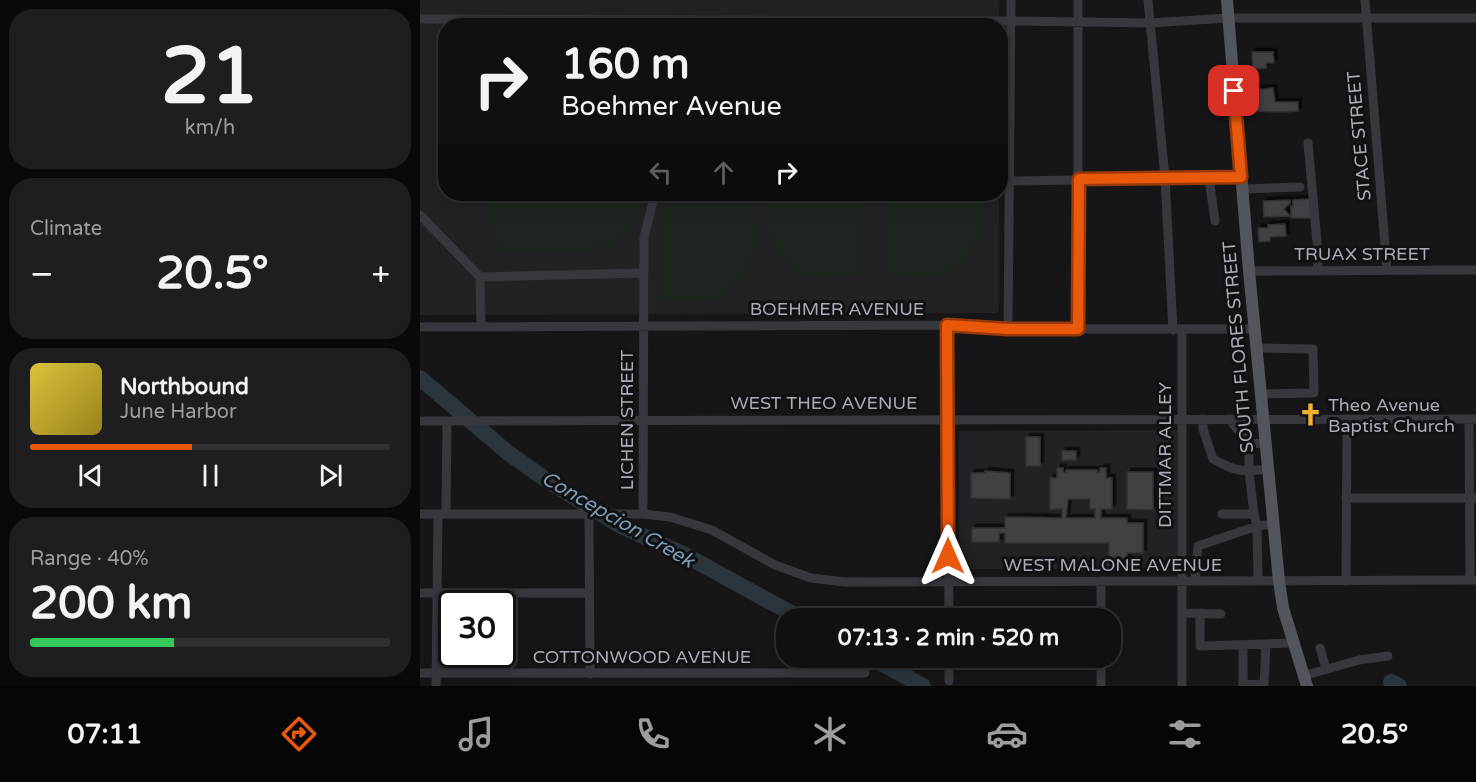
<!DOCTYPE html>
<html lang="en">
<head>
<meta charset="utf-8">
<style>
	:root { --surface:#101012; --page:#1e1e20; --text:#f1f3f6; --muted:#9c9d9f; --line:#303032; --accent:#ea580c }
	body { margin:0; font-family:"Varela Round",sans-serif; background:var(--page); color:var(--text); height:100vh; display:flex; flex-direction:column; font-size:22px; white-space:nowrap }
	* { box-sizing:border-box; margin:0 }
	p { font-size:20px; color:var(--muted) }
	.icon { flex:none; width:33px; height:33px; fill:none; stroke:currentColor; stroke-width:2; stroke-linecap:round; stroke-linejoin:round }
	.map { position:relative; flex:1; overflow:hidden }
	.drawer { display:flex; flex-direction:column; gap:9px; padding:9px; background:#09090a; width:420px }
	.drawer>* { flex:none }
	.hud { position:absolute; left:18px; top:18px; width:570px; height:183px; border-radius:24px; box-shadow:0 3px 15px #0003,0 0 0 2px var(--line); background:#101012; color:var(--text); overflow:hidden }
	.speed { position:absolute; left:18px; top:590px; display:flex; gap:12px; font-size:30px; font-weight:700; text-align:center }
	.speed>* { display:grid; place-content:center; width:78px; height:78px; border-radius:50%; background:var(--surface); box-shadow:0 3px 15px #0003,0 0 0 2px var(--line); line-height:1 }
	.speed .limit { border:3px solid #111; border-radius:9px; background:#fff; color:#111 }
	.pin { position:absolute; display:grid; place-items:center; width:51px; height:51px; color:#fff; margin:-26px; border-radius:12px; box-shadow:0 3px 9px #0006 }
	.me { position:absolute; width:66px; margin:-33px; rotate:0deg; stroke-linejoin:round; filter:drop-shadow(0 0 4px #0008) }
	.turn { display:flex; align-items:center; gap:21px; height:126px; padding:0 24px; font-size:27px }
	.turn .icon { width:78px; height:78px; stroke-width:2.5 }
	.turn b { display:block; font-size:42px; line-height:51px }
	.lanes { display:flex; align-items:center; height:57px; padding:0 24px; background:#0003; justify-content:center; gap:30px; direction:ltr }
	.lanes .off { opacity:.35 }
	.big { font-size:45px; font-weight:700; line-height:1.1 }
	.drawer .widget { flex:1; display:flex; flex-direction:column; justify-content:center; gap:9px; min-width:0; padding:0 21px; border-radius:24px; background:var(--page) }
	.drawer .dial { align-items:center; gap:0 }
	.dial b { font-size:78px; line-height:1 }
	.song { display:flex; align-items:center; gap:18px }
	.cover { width:72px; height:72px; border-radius:9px; background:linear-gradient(135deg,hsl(50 70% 55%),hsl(50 70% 35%)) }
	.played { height:6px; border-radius:3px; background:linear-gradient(90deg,var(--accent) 45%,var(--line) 45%) }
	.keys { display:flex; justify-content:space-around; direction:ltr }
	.heat { display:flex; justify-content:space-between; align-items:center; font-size:33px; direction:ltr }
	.charge { height:9px; border-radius:4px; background:linear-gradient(90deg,#34c759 40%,var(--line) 0) }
	.trip { position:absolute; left:356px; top:608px; width:345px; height:60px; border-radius:24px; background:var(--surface); box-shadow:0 3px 15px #0003,0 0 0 2px var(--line); font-weight:700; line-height:60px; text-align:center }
	.menu { display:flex; height:96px; justify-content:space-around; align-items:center; background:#060607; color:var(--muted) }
	.menu .icon { width:42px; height:42px }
	.menu .active { color:var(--accent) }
	.menu b { font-size:27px; color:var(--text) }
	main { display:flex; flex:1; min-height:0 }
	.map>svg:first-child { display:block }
	.built { fill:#222225 }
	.green { fill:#1e261f }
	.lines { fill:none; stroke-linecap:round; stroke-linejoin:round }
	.river { stroke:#2c353c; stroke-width:16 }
	.building { fill:#404145; stroke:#303034; stroke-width:1.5; fill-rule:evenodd; filter:url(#shadow) }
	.minor { stroke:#37383d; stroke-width:9 }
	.major { stroke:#53555c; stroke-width:12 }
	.route-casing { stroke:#983908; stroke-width:15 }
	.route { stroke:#ea580c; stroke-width:10 }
	.labels { text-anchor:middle; stroke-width:6; stroke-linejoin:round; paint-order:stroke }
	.street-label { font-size:18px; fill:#a8adb8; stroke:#111113 }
	.poi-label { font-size:18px; fill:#a8adb8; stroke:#111113; text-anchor:start }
	.water-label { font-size:20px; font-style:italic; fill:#7f9bb3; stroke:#111113 }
</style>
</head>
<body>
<main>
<section class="drawer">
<div class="widget dial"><b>21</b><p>km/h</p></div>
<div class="widget"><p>Climate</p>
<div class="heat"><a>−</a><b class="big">20.5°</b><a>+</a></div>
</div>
<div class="widget">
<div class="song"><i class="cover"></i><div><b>Northbound</b><p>June Harbor</p></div></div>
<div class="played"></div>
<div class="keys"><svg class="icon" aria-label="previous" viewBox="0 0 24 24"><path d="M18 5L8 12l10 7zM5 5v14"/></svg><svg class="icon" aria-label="pause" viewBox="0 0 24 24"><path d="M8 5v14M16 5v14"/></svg><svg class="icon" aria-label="next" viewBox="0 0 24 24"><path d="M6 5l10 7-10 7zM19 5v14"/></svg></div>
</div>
<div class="widget"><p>Range · 40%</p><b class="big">200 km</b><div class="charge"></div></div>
</section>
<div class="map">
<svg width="1056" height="686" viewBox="0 0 1056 686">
	<defs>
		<filter id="shadow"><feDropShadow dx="3.5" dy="-3.5" stdDeviation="0" flood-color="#0009"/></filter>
	</defs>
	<rect width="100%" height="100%" fill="#161618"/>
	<path class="built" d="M0,0h579v26h-553v168h553v117l-3,2 -576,2z
		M757,430v139h-218v-138z"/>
	<path class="green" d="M67,194h159l-3,22 -29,30 -46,6h-70z
		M349,194h92l1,79c-14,1 -32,5 -46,3 -27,-4 -48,-28 -50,-55 0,-9 2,-18 3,-27z
		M467,194h94c1,10 3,22 2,32 -4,24 -26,46 -50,51 -14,3 -31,-1 -46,-3z
		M247,206h86c3,35 8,68 -28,88 -8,4 -17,8 -26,8 -13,0 -26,-2 -38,-4l-1,-86z"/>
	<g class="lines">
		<path class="river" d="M0,378l87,74 38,27 74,46 66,30 115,63
			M450,657l53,29
			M971,682l8,4"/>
	</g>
	<path class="building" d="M832,52h21l1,11h-8v5l-13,1z
		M853,88l2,14h23v9l-14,1 -35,-1 -1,-20z
		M890,199l1,19h-20v-12h2v-6z
		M870,200v3l-6,6 6,7 -26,1 -1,-16z
		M865,224l1,12 -16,1v4l-11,1 -1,-14h10v-3z
		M606,437h14v29h-14z
		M642,451h14v9h-14z
		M637,468h6v4h3v-2h31v2h3v-4h6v10h6v31h-11v9h26v5h16v30h-16v12h-21v-7l3,1v-16h-104v-10h-6v9h-27v-14h33v-11l57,1v-9h-12v-31h7zM648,499h22v10h5v9h-29z
		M565,471l25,2v26l-39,-1v-25h14z
		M707,472h26v38l-26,-1z"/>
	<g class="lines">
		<path class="minor" d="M728,0l17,178 8,152
			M945,0l22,270
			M0,19l591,2 139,2 78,-5h248
			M888,143l9,99 1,29
			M789,178l6,43
			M590,181l231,-4
			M822,189l58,-2
			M0,215l60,62 164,-4
			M829,271l227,-1
			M60,277l1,50
			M527,325l2,293
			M0,327l527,-2 61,4h247
			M588,329l3,-329
			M658,329v-329
			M762,330v356
			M837,348l56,1 1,44 -53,1
			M783,419v10l10,30c23,13 29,13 55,10
			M809,419l20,25
			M1049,419l1,161
			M0,421l1056,-2
			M926,498h130
			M0,514h223l27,3 42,13 63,35 36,13 34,4 631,-2
			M26,514l1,-93
			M169,514l1,160
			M223,514l1,-277 11,-43
			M802,514h32l3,12 1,55
			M834,514l-5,-43v-27l17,-1
			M681,581v37
			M775,581l3,-35 59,-20 17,-2
			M926,581l1,-162
			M0,593h169
			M763,613l38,1
			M780,613v33l92,-3
			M823,646v38l21,1 2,-40
			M900,648l6,21
			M529,657v24
			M681,657v29
			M0,673h445
			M883,676l56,-16 29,-4
			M16,686l2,-172"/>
		<path class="major" d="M807,0l22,271 30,310 4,27 24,78"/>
	</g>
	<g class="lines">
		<defs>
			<path id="route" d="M528,556l-1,-231 61,4h70l1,-150 162,-2 -7,-86"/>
		</defs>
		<use href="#route" class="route-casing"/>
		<use href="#route" class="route"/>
	</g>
	<defs>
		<symbol id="church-bare" viewBox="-9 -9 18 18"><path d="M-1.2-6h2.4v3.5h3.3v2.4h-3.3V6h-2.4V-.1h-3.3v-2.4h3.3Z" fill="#f2b134" stroke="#111113" stroke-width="2.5" paint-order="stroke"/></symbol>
	</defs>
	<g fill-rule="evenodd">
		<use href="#church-bare" x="874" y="398" width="33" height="33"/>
	</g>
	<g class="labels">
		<g class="street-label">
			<text transform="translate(939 136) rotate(-95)" y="6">STACE STREET</text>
			<text x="942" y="260">TRUAX STREET</text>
			<text x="417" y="315">BOEHMER AVENUE</text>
			<text transform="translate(818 347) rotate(-95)" y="6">SOUTH FLORES STREET</text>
			<text x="404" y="409">WEST THEO AVENUE</text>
			<text transform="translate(207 420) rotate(-90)" y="6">LICHEN STREET</text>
			<text transform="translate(745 455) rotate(-90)" y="6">DITTMAR ALLEY</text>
			<text x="693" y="571">WEST MALONE AVENUE</text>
			<text x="222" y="663">COTTONWOOD AVENUE</text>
		</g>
		<g class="poi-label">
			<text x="908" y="411">Theo Avenue<tspan x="908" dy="21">Baptist Church</tspan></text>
		</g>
		<g class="water-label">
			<text transform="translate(198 519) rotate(30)" y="7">Concepcion Creek</text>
		</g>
	</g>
</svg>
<div class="speed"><div class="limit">30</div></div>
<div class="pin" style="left:814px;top:91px;background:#d93025"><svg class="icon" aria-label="arrive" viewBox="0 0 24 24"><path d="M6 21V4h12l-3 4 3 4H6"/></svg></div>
<svg class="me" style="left:528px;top:556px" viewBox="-20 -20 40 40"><path d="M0-17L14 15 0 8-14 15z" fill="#ea580c" stroke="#fff" stroke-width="4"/></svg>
<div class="trip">07:13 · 2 min · 520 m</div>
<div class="hud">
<div class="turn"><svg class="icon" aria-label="right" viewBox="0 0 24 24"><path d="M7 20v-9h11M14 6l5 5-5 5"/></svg><div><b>160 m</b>Boehmer Avenue</div></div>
<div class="lanes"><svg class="icon off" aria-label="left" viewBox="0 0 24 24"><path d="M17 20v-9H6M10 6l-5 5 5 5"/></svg><svg class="icon off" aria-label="ahead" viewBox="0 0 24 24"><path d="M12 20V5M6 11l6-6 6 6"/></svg><svg class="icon" aria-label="right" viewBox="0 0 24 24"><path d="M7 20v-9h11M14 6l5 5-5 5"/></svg></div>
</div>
</div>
</main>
<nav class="menu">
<b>07:11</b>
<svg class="icon active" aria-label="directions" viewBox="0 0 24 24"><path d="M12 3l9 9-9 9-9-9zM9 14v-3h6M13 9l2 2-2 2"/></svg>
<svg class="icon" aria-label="music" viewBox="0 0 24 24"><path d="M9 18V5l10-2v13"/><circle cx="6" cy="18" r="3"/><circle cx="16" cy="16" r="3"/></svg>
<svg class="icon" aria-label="phone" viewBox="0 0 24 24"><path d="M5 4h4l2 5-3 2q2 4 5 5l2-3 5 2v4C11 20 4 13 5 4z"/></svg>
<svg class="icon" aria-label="climate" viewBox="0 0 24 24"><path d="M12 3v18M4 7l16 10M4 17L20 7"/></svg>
<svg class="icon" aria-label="car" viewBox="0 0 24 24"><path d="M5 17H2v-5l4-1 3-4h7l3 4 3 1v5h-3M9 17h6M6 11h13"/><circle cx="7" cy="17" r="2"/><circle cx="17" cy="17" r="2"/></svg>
<svg class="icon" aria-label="filters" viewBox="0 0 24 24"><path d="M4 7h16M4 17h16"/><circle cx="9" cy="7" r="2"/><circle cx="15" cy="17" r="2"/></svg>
<b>20.5°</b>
</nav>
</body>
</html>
